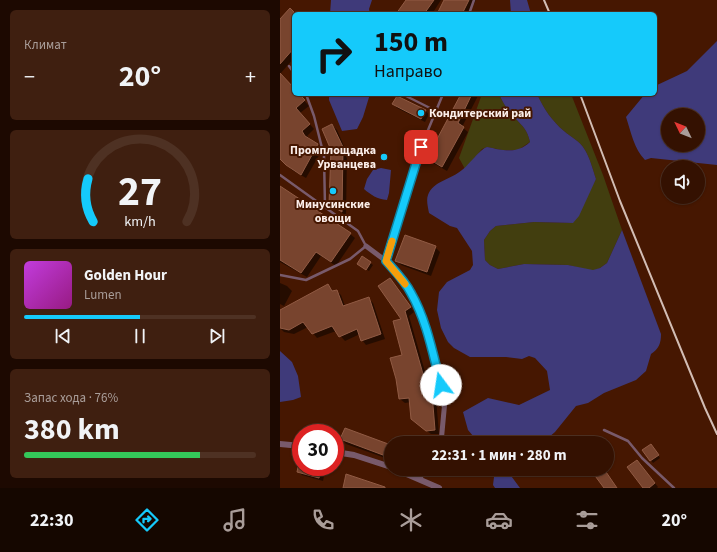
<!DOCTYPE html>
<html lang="ru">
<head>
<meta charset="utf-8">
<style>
	:root { --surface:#341101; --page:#3f1f10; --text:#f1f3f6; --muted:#a99d99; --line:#4e3123; --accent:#15cafb }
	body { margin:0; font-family:"Source Sans 3",sans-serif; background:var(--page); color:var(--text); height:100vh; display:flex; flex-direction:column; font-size:15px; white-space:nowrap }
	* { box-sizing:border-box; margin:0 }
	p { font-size:13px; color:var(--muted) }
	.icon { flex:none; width:22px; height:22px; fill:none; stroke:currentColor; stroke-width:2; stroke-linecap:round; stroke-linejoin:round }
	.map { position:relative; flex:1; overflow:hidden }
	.panel { display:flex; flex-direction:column; gap:10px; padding:10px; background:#1d0901; width:280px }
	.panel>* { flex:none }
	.top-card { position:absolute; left:12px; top:12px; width:365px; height:84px; border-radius:6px; box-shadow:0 1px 3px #0004,0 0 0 1px var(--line); background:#15cafb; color:#111; overflow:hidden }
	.needle { width:26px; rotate:313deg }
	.fabs { position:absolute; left:381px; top:108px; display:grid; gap:8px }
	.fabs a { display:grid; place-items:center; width:44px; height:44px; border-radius:50%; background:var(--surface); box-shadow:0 1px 3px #0004,0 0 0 1px var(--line); font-size:20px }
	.speed { position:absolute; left:12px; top:424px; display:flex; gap:8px; font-size:20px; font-weight:700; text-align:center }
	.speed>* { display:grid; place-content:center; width:52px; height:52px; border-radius:50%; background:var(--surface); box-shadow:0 1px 3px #0004,0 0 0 1px var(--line); line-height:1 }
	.speed .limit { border:6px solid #d22; background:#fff; color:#111 }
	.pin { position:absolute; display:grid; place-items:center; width:34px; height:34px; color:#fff; margin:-17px; border-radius:8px; box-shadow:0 2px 6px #0006 }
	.me { position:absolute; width:44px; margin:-22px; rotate:346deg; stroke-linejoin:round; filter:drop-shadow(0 0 3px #0008) }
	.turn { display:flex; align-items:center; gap:14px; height:84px; padding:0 16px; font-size:18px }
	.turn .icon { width:52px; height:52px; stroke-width:2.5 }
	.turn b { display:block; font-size:28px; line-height:34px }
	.big { font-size:30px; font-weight:700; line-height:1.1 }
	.panel .widget { flex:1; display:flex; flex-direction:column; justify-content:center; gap:6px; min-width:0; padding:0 14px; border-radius:6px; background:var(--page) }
	.panel .dial { align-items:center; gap:0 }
	.dial svg { height:104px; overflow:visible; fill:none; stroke:var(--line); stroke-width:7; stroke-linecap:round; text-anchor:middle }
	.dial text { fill:var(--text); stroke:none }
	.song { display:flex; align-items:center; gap:12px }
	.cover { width:48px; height:48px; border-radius:6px; background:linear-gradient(135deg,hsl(290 70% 55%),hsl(310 70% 35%)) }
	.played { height:4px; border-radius:2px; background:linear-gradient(90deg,var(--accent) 50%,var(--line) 50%) }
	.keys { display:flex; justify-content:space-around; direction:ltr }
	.heat { display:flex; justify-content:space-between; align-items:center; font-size:22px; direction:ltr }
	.charge { height:6px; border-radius:3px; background:linear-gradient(90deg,#34c759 76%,var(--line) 0) }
	.trip { position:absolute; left:104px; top:436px; width:230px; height:40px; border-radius:20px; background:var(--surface); box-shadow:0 1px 3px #0004,0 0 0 1px var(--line); font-weight:700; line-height:40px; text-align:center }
	.tabs { display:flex; height:64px; justify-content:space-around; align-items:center; background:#150700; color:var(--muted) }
	.tabs .icon { width:28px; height:28px }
	.tabs .current { color:var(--accent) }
	.tabs b { font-size:18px; color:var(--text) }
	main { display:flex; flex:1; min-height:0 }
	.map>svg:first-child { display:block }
	.green { fill:#423e0f }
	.water { fill:#3f3a7a; fill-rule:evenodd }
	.shadow { fill:#0007 }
	.building { fill:#78442e; stroke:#915b44 }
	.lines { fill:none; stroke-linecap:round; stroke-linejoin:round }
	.service { stroke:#785a6b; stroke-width:2.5 }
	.minor { stroke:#785a6b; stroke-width:5 }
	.tertiary { stroke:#785a6b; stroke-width:6 }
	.rail { stroke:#d2bdb4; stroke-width:2 }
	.route-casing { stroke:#0e83a3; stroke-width:10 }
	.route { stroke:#15cafb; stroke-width:7 }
	.slow { stroke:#f59e0b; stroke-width:7 }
	.poi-dot { fill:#15cafb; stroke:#461701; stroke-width:1.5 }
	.labels { text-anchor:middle; stroke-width:4; stroke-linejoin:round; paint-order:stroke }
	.poi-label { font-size:12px; font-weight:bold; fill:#fbeee9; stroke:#461701; text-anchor:start }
</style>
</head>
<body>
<main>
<section class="panel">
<div class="widget"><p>Климат</p>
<div class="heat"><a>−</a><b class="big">20°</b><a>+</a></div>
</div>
<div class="widget dial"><svg viewBox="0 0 100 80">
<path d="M14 69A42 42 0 1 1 86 69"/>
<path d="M14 69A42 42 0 0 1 10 36" stroke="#15cafb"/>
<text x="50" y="56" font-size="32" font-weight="700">27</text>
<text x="50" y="72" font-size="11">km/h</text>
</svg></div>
<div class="widget">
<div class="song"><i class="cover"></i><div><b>Golden Hour</b><p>Lumen</p></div></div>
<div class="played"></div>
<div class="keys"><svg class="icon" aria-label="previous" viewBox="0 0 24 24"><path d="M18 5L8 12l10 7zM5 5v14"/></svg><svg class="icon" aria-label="pause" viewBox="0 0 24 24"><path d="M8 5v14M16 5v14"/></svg><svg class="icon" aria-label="next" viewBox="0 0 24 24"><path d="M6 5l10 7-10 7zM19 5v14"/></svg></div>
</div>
<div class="widget"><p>Запас хода · 76%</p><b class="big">380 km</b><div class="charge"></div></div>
</section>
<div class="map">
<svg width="437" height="488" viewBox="0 0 437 488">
	<rect width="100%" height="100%" fill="#461701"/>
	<path class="green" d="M202,94h17c4,9 9,17 16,24 8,9 12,11 15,24l-12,8h-16l-15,-3 -5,2 -17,20 -6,-11z
		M257,94h34l32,81 19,55 -15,33 -7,5 -7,3 -25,-6 -44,-1 -26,5 -8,-4 -5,-5 -1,-20 6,-9 6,-5 38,-4 38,1 24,-44c-3,-9 -6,-21 -11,-29 -6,-10 -13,-12 -21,-19 -12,-10 -20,-22 -27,-37z"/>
	<path class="water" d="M51,0h41l-3,9 1,5h-40z
		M230,0h17l4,14h-20z
		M437,41v124l-66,-7 -6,2c-11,-11 -14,-28 -19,-43l19,-23h10v-8l32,-15zM388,115h30v30h-30z
		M49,94h41l-7,23 -6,12 -15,2 -13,-31z
		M219,94h38c7,15 15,27 27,37 8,7 15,9 21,19 5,8 8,20 11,29l-17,37 -6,7 -39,-1 -38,4 -6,5 -6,9 1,20 5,5 8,4 26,-5 44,1 25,5 7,-2 7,-5 15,-33 39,104c0,9 -2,15 -10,20l-5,17 -10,9 -32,13 -16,10 -12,3 -21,26 -13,11h-63l-11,-13 -5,-18 25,-14 31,7 31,-15 -3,-19 -12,-13 -6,-2 -7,3 -16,-2h-36l-16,-9 -6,-6 -7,-14 -4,-18 2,-18 8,-10 23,-12 3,-5 -1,-14 -15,-23 -7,-2 -21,-13c-1,-6 -3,-13 -1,-18 5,-14 24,-16 34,-25 7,-5 18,-21 25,-23 2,0 6,1 9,2 14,2 23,3 34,-7 -3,-13 -7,-15 -15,-24 -7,-7 -12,-15 -16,-24z
		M101,168l10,2 -2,23 -2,7c-10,-1 -16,-5 -23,-11l3,-10 6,-9z
		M0,351l12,11 6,14 3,21 -8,3 -13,2z
		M215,469h11l14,19h-25l-2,-3z"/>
	<path class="shadow" d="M127,0h34l-9,14h-35z
		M165,0h31l-7,14h-31z
		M10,10l5,4 -1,44 -14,16 14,15v5h4l11,12 -9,7 14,16 -7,7 15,14 -16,28 -14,-8 -12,-12v-137z
		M182,94h17l-17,33 6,5 -21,39 -14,-8 -5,-5z
		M114,104l31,7 4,3 -4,8 -28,-14z
		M52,125l5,5 10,23 -1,63 -16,-13z
		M0,187l70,47 5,4 -19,28 -15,-10 -14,21 -27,-15z
		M155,247l5,5 -9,24 -30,-11 -4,-5z
		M82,257l11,8 -4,6 -11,-7z
		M110,279l24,33 -5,4 17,59 2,-1 4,5 4,19 3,36h-8l-14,-11 -6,-21 -6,1 -5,-4 -8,-40 11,-4 -1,-35z
		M0,283l7,3 5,5 -8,15 -4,-2z
		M48,285l6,7 2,-1 5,4 4,11 23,-8 5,5 12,36 -19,6 -4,-5 -2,-6 -15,7 -9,-10 -19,7 -9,-11 -14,7 -10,-2 -4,-4v-17z
		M62,439l49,7v14l-45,-16z
		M373,447l7,11 -7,5 -9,-13z
		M21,462v5h21l3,4 -2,10 -21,-6 -4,-3z
		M360,465l18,22 -1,1h-12z"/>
	<path class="building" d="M126,0h28l-10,14h-28z
		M164,0h25l-7,14h-25z
		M10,8l4,4v36l-14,16v-45z
		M0,73l14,15v6h5l6,6 -9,8 14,16 -8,7 3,5 13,8 -17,31 -15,-10 -6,-6z
		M181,94h11l-14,29 6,4 -22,40 -15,-9z
		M117,96l29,14 -5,9 -29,-15z
		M52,124l11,23 -1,65 -13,-8 2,-54 -9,-21z
		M0,186l71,47 -20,29 -15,-10 -15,21 -21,-13z
		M125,235l31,11 -9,26 -32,-11z
		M82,256l9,6 -5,8 -9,-6z
		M110,278l21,29 -6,4 18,63 5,-1 4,20 3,37 -9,1 -15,-12 -2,-21 -10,1 -3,-20 -6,-21 12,-3 -9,-34 8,-2 -23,-33z
		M48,284l4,7 5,-1 6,16 26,-9 12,37 -20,7 -4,-12 -18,8 -7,-11 -20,8 -9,-12 -14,8 -9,-2v-18z
		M65,428l46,17v13l-51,-19z
		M371,444l8,11 -9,6 -8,-11z
		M357,460l18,23 -6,5h-6l-16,-21z
		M18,467h24l-3,11 -22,-6z
		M310,469h14l13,19h-13z
		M66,474l39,13v1h-42z"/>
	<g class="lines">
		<path class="service" d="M189,14l5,-14
			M9,66l5,7
			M26,94l8,22 10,40 1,51
			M122,94l34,17
			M0,175l78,56 8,15 -16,13 -44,21 -26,-5
			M106,261l35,-114 22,-53
			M324,430l24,11 14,17 32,30"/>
		<path class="minor" d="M86,246l20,15 14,16 11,16 13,29 21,78 -4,43
			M139,479l7,-10"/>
		<path class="tertiary" d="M0,444l21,2
			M55,452l19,3 37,12
			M115,469l44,19"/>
		<path class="rail" d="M264,0l6,14
			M300,94l40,107 85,207 12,26"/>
	</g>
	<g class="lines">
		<defs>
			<path id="route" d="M141,147l-35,114c9,10 19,20 25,32 16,28 22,62 30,92"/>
		</defs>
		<use href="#route" class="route-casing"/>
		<use href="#route" class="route"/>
		<path class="slow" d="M112,241l-6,20 19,23"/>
	</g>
	<g class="poi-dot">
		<circle cx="141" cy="113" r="4"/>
		<circle cx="104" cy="157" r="4"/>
		<circle cx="53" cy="191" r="4"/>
	</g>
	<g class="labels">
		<g class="poi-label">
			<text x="149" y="117">Кондитерский рай</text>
			<text x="96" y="154" text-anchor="end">Промплощадка<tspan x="96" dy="14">Урванцева</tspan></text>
			<text x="53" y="208" text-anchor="middle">Минусинские<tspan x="53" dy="14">овощи</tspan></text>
		</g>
	</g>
</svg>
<div class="fabs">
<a><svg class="needle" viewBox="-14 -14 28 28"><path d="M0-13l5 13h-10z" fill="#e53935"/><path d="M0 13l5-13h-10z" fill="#a99d99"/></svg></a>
<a><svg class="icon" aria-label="sound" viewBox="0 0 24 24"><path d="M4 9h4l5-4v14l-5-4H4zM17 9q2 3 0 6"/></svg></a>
</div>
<div class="speed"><div class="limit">30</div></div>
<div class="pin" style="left:141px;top:147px;background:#d93025"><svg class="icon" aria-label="arrive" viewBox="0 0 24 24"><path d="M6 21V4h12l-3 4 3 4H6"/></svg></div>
<svg class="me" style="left:161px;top:385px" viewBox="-20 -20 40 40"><circle r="19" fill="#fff"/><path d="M0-13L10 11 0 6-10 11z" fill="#15cafb"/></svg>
<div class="trip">22:31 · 1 мин · 280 m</div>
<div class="top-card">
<div class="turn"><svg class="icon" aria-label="right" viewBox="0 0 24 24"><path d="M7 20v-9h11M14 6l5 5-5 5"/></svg><div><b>150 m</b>Направо</div></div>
</div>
</div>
</main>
<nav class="tabs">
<b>22:30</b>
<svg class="icon current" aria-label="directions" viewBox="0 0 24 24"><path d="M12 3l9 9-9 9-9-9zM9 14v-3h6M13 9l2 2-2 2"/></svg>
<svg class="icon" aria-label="music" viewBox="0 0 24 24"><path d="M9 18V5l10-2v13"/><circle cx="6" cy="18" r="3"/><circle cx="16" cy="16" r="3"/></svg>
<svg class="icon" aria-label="phone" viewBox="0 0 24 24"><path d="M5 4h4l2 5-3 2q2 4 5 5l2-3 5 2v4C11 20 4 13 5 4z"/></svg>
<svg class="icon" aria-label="climate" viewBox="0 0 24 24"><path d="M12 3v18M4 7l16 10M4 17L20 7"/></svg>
<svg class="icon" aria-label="car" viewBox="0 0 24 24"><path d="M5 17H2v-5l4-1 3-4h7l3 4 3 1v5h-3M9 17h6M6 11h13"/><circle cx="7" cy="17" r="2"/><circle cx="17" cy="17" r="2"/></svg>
<svg class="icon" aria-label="filters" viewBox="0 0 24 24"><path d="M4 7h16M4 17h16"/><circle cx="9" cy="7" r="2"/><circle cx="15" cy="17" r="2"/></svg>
<b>20°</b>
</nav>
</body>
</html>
